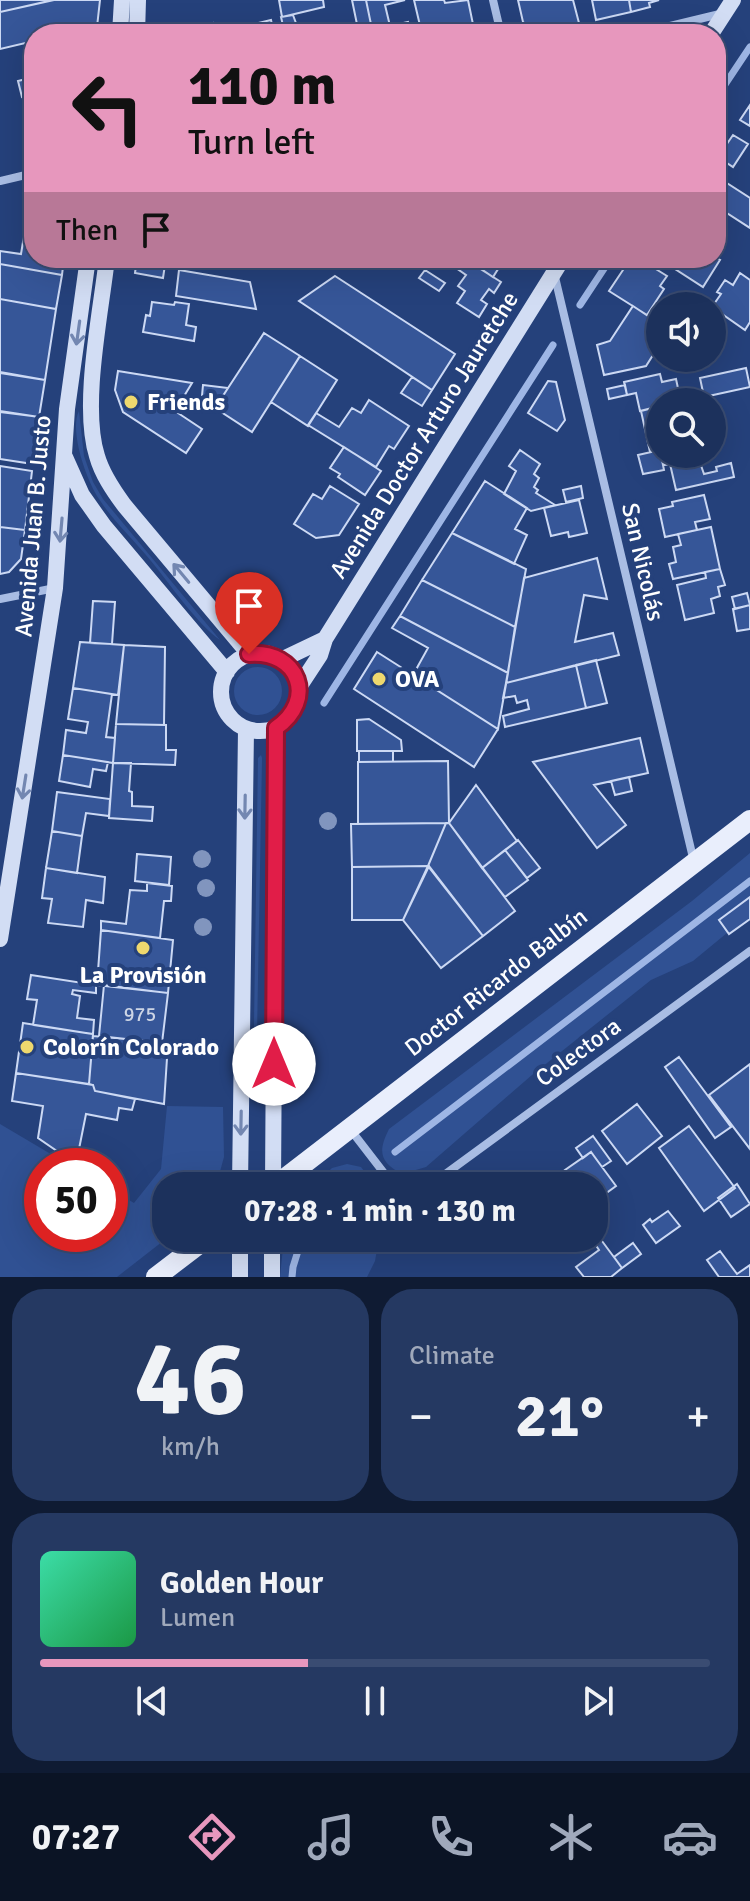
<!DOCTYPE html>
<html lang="en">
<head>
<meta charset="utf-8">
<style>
	:root { --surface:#1c315c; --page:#253962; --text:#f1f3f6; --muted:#a0a9bb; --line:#3a4c72; --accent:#e797bd }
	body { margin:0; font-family:Signika,sans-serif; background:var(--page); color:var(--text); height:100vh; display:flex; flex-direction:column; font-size:30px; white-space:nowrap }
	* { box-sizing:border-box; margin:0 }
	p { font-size:26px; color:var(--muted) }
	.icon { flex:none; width:44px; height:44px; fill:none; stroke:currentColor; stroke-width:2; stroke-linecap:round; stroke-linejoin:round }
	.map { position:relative; height:1277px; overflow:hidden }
	.side { display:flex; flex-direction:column; gap:12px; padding:12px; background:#0f1b33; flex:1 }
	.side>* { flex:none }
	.banner { position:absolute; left:24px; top:24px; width:702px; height:244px; border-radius:32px; box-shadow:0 8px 32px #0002,0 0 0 2px var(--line); background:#e797bd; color:#111; overflow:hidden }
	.fabs { position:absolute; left:646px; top:292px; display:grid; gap:16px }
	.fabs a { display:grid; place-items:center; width:80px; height:80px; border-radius:50%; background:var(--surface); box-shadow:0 8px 32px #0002,0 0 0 2px var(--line); font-size:40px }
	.speed { position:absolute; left:24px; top:1148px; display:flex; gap:16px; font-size:40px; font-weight:700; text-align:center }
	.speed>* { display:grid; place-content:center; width:104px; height:104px; border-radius:50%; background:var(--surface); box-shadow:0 8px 32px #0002,0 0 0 2px var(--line); line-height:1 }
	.speed .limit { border:12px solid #d22; background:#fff; color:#111 }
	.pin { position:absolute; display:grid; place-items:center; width:68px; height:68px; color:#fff; margin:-82px -34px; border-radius:50% 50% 50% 0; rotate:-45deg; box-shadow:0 0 8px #0007 }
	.pin .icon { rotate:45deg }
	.me { position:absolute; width:88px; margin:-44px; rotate:0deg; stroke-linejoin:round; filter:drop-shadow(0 0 6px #0008) }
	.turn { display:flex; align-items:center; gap:28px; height:168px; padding:0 32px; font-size:36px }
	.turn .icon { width:104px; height:104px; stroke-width:2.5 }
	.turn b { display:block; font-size:56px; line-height:68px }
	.then { display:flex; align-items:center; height:76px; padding:0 32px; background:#0003; gap:16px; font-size:30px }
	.big { font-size:60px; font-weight:800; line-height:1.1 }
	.side .widget { flex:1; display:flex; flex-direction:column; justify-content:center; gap:12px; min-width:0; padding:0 28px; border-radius:32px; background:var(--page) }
	.side .dial { align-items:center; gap:0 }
	.dial b { font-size:104px; line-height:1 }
	.song { display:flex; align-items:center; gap:24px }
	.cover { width:96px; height:96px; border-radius:12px; background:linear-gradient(135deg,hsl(160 70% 55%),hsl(140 70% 35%)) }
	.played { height:8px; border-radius:4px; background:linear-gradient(90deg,var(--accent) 40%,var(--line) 40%) }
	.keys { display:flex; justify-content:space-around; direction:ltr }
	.heat { display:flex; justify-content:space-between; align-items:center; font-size:44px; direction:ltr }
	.side .tiles { flex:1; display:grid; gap:12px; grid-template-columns:1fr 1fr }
	.widget:last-child { grid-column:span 2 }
	.trip { position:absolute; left:152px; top:1172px; width:456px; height:80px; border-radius:32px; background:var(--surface); box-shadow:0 8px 32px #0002,0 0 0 2px var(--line); font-weight:800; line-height:80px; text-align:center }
	.menu { display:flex; height:128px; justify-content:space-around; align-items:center; background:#0b1425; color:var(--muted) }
	.menu .icon { width:56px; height:56px }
	.menu .current { color:var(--accent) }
	.menu b { font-size:36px; color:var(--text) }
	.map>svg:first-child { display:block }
	.green { fill:#305193 }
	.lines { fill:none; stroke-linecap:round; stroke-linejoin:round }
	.stream { stroke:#9eb6e5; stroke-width:7 }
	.building { fill:#365698; stroke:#ccd9f4; stroke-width:2 }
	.street { stroke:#a9bde4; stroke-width:8 }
	.secondary { stroke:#d2ddf4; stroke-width:16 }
	.primary { stroke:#e9eefc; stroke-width:20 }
	.tree { fill:#8195be }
	.oneway { stroke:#7387b1 }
	.route-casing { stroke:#92132f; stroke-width:20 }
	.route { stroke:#e11d48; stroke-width:14 }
	.poi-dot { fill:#eed86e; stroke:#25417b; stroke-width:3 }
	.labels { text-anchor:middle; stroke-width:8; stroke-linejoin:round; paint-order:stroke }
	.number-label { font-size:20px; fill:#cdd5e5 }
	.poi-label { font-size:24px; font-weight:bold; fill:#fff; stroke:#25417b; text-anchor:start }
	.street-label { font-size:24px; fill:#fff; stroke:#25417b }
</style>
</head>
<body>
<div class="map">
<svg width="750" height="1277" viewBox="0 0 750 1277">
	<rect width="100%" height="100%" fill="#25417b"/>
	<path class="green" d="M79,411l5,45 9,26 10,17 117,141c-23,-16 -50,-56 -69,-79 -17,-21 -38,-40 -52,-62 -13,-19 -30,-69 -20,-88z
		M234 691a24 24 0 1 1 48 0a24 24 0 1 1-48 0Z
		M261,755l1,3 -6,332 -3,-1 5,-331z
		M750,853v61l-57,47 -42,19 -119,95 -106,92 -24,7c-23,-12 -24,-23 -13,-45l303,-228z
		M167,1106l56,1 1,50 -8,29h-50l1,52 -50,39h-117v-153l71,42h-29v68h68v-45l24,14 27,-34z
		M347,1164l14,3 14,19h-62l19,-18z
		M284,1238h95l-4,23 -8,16h-87z"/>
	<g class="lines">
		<path class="stream" d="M716,98l34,-51
			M580,305l31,-47
			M324,703l229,-358
			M395,1152l355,-271
			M356,1186l7,-6
			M292,1277l1,-10 9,-29"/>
	</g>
	<path class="building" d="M0,0h53l-53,12z
		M54,0h46l-3,27 -32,7h-31v7l-34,8v-37z
		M279,0h44l1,7 -42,10z
		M352,0h14l7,34h-14z
		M366,0h39l-20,5 5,21 18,-4 3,12h-38z
		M414,0h30l1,3 23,-3 7,34h-53z
		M518,0h55l6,23 -41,10 -15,-11z
		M592,0h37l2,12 -35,8z
		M629,0h30l-10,3 1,4 -19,5z
		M293,15l7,19h-15l-4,-17z
		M271,20l3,14h-18l-2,-10z
		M213,23l2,9 -31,2 -1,-4z
		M34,77v17l-12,3 -4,-16z
		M750,105v21l-10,-6z
		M733,135l15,9 -15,23 -15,-10z
		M716,176l34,22v30l-34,-22z
		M25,230l9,2v26h30l-2,17 -62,-11v-13l21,3z
		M137,258h29l-3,20 -28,-5z
		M194,258h54l-1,8z
		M463,258l38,24 -7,11 -5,-4 -8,11 6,4 -8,13 -22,-14 8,-12 -7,-5 8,-11 -10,-7z
		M465,258h40l-12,19z
		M638,258l29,18 -7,10 4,3 -17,26 -38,-24 18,-27 5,3z
		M658,258h58l4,2 -17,27z
		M0,264l62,11 -6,34 -56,-10z
		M179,270l71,12 6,27 -80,-13z
		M425,270l20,13 -6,8 -20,-13z
		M740,273l10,7v42l-5,8 -33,-23 9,-13 -4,-2 8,-12 8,5z
		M335,276l120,78 -23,36 -133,-89z
		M693,294l17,12h-25z
		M0,299l56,10 -11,71 -45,-8z
		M152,302l22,3 1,-3 14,2 -3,21 10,2 -2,14 -51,-9 3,-17 4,1z
		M633,306l27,18v20l-14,22 -42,9 -7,-30 13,-4z
		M712,307l11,8 -11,17z
		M264,333l36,23 -48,76 -37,-24z
		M300,356l37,24 -29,46 -37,-24z
		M746,368l4,19 -46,10 -4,-19z
		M118,371l74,12 -17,28 27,18 -16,24 -63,-41 -8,-22z
		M0,373l45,7 -6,37 -39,-6z
		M660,374l2,8 14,-3 5,23h-21v4l-20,5 -4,-18 -9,2 -3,-13z
		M412,377l20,13 -10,16 -21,-13z
		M548,381l8,1 9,38 -8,11 -29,-18z
		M203,385l25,3 -7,11 -19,-3z
		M625,385l2,10 -18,4 -2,-10z
		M369,400l40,26 -15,23 -5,-3 -13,21 -68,-42 8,-12 23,14 13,-19 9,5z
		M660,406v44l-10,2 -9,-41z
		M0,412l40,5 -7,47 -33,-5z
		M344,447l37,24 -16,24 -27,-18 2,-3 -10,-6z
		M520,450l20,14 -6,10 5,4 -5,9 4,3 -2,3 19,12 -24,6 -27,-17 12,-23 -7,-5z
		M660,450l4,20 -21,4 -5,-19z
		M661,454h36l7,20 13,-3 -1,-4 15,-4 3,14 -58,13 -6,-26 -6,1z
		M0,466l32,5 -7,59 -25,-3z
		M485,481l42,27 -12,21 12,6 -13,29 -62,-31z
		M330,486l29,18 -20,31 -23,3 -22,-14 19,-30 9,5z
		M581,486l2,12 -17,4 -3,-12z
		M704,495l6,24 -15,3 2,8 -32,7 -6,-28 14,-3 -1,-4z
		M579,500l8,33 -18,4 -1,-5 -17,4 -7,-28z
		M0,527l25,3 -4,29 -12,13 -9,2z
		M711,527l9,42 -47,10 -4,-15 7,-2 -3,-15 8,-2 -3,-11z
		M452,533l74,36 -11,58 -93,-47z
		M597,558l10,41 -23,-4 -9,47 38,-9 6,22 -113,28 18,-105z
		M720,569l5,16 -7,2 2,9 -9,3 3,14 -29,7 -8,-35 29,-7 -1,-6z
		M422,580l93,47 -7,46 -108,-57z
		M747,593l3,12 -15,4 -3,-12z
		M93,601l22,1 -3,42 -22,-1z
		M750,605v24l-13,2 -4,-22z
		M400,616l108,57 -10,56 -85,-54 15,-27 -36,-20z
		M80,642l44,3 -6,50 -45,-7z
		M124,645l41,2 -1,78 -48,-1z
		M377,652l121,77 -24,38 -120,-78z
		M596,660l11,43 -21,5 -10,-43z
		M576,665l10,43 -81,19 -2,-11 26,-7 -2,-9 -10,3 -2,-7 -12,2 3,-15z
		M73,688l39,6 -6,43 9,1 -2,25 -50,-8 3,-25 20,3 2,-11 -20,-3z
		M369,719l32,21 1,11h-45v-31z
		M116,724l50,1v25h10l-1,15 -62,-2z
		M640,738l8,35 -54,12 32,40 -29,23 -64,-86z
		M359,751h34v11h-34z
		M63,755l45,7 -2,9 -13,-2 -3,18 -31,-6z
		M448,761l1,62 -91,1v-62z
		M113,763h18l-2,28 3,1v14l21,1 -1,14 -43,-3z
		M629,777l3,14 -17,4 -4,-14z
		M476,785l41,56 -35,27 -33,-45z
		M57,792l53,7 -1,17 -23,-3 -4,23 -30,-5z
		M446,823l-18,43 -76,1 -1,-43z
		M446,823h3l66,88 -32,25 -55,-70z
		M52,831l30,5 -5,37 -31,-5z
		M518,840l22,28 -13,10 -22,-28z
		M505,850l23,30 -23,17 -23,-29z
		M137,854l34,3 -2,28 -34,-4z
		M428,866l-25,54h-51v-53z
		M429,866l54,70 -42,32 -38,-48z
		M46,868l59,9 -2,26 -17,-3 -3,27 -35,-4 4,-24 -10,-1z
		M147,883l25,3 -1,15h-7l-4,37 -59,-8v-9l25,3 4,-34 17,1z
		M750,897v22l-21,15 -10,-14z
		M101,930l72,10 -5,53 -71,-8z
		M31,975l65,10v8l-23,-3 -1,4 8,2 -3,22 17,2 -1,14 -60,-9 4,-25 -10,-1z
		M104,985l64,8 -6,50 -63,-7z
		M23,1023l70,11 -4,50 -73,-11z
		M93,1036l75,7 -4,61 -69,-13 -2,-6 -4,-1z
		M679,1057l52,70 -16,11 -50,-71z
		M750,1064v85l-41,-54z
		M16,1073l77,12 2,6 40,8 -3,11 -13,-2 -2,12 -31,-6 -10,50 -38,-26 5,-32 -31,-5z
		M637,1104l25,32 -35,28 -25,-33z
		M689,1126l46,62 -31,23 -45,-63z
		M593,1136l18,25 -9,6 -11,-15 -8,6 -7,-10z
		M591,1152l25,34 -22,16v-16h-22l3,-2 -10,-14z
		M737,1184l13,20 -19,13 -13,-19z
		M668,1211l12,15 -24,17 -13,-18 7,-6 2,3z
		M599,1237l23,31 -11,9h-27l-8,-10 23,-17 -6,-9z
		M633,1243l8,11 -19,14 -8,-11z
		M720,1251l17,23 13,-9v12h-31l-12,-17z"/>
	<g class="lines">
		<path class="street" d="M493,0l8,34
			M637,34l87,-21
			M0,181l34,-8
			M554,273l140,589
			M0,599l55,-11
			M350,1129l44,57
			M429,1186l321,-235"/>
		<path class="secondary" d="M120,34l2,-34
			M137,34l1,-34
			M711,34l22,-34
			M107,258c-6,54 -26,148 -10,198 5,18 16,34 27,49l125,149
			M65,457l17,38 22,31 123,146
			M221 692a39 39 0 1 1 78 0a39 39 0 1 1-78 0Z
			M281,660l44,-21
			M299,687l21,-32 5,-16 238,-381
			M0,939l55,-351 12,-179 21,-151
			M240,1186l6,-457
			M273,1186l3,-458
			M240,1238v39
			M272,1277v-39"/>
		<path class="primary" d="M275,1186l475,-366
			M156,1277l51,-39"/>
	</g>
	<g class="tree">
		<circle cx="328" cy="821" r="9"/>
		<circle cx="202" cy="859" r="9"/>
		<circle cx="206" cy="888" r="9"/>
		<circle cx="203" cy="927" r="9"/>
	</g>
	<defs><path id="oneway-shaft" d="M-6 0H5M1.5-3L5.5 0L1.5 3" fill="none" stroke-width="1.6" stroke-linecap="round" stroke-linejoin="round" transform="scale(2)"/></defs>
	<g class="oneway">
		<use href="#oneway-shaft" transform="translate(78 333) rotate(98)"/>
		<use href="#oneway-shaft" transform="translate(61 530) rotate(95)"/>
		<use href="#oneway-shaft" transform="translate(181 573) rotate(-130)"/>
		<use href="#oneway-shaft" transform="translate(24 787) rotate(99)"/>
		<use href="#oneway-shaft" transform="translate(245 807) rotate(91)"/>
		<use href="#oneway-shaft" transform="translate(241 1123) rotate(91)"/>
	</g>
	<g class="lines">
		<defs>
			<path id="route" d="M249,654c50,-4 68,46 27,74l-2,336"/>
		</defs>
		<use href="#route" class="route-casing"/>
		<use href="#route" class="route"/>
	</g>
	<g class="poi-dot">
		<circle cx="131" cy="402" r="8"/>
		<circle cx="379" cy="679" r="8"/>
		<circle cx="143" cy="948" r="8"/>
		<circle cx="27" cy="1047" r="8"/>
	</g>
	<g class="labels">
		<g class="number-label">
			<text x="140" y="1021">975</text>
		</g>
		<g class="poi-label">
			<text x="147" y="410">Friends</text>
			<text x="395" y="687">OVA</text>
			<text x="143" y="983" text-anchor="middle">La Provisión</text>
			<text x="43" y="1055">Colorín Colorado</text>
		</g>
		<g class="street-label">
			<text transform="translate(424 435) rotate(-58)" y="8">Avenida Doctor Arturo Jauretche</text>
			<text transform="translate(33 526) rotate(-85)" y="8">Avenida Juan B. Justo</text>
			<text transform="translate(643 562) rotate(77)" y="8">San Nicolás</text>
			<text transform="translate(496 982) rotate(-38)" y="8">Doctor Ricardo Balbín</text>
			<text transform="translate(578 1052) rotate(-36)" y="8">Colectora</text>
		</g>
	</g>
</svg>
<div class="fabs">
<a><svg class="icon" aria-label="sound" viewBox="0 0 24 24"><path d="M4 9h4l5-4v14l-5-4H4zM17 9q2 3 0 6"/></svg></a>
<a><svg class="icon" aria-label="search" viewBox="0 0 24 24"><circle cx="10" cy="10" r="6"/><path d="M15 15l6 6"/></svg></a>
</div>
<div class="speed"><div class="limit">50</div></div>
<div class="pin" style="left:249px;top:654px;background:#d93025"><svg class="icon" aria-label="arrive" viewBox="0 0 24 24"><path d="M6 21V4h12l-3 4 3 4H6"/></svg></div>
<svg class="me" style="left:274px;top:1064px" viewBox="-20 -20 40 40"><circle r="19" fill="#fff"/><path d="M0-13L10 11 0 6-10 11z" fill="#e11d48"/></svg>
<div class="trip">07:28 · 1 min · 130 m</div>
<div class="banner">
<div class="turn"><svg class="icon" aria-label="left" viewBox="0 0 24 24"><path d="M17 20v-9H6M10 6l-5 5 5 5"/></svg><div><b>110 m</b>Turn left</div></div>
<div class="then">Then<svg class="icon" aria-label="arrive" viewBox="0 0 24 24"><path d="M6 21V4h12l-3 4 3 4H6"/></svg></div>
</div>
</div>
<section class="side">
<div class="tiles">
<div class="widget dial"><b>46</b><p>km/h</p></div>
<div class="widget"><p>Climate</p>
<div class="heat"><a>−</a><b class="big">21°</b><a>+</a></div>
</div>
<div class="widget">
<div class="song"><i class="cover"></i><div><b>Golden Hour</b><p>Lumen</p></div></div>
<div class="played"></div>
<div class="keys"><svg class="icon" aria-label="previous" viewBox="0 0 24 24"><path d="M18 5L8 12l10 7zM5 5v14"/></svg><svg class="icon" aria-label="pause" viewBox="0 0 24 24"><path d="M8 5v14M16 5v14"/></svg><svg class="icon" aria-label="next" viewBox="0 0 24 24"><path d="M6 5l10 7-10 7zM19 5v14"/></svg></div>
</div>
</div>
</section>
<nav class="menu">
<b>07:27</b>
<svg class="icon current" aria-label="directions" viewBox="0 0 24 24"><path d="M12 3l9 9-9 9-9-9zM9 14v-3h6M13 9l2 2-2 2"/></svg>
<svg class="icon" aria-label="music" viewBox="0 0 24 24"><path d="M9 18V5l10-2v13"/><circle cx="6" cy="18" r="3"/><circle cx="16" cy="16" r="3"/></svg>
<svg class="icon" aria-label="phone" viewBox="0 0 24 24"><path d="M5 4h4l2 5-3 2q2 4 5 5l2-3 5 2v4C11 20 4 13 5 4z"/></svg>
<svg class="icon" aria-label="climate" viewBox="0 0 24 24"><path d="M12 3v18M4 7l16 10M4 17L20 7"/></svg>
<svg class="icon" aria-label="car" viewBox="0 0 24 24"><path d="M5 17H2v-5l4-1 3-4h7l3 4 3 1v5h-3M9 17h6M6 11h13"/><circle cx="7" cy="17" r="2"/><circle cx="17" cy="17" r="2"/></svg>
</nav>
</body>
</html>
